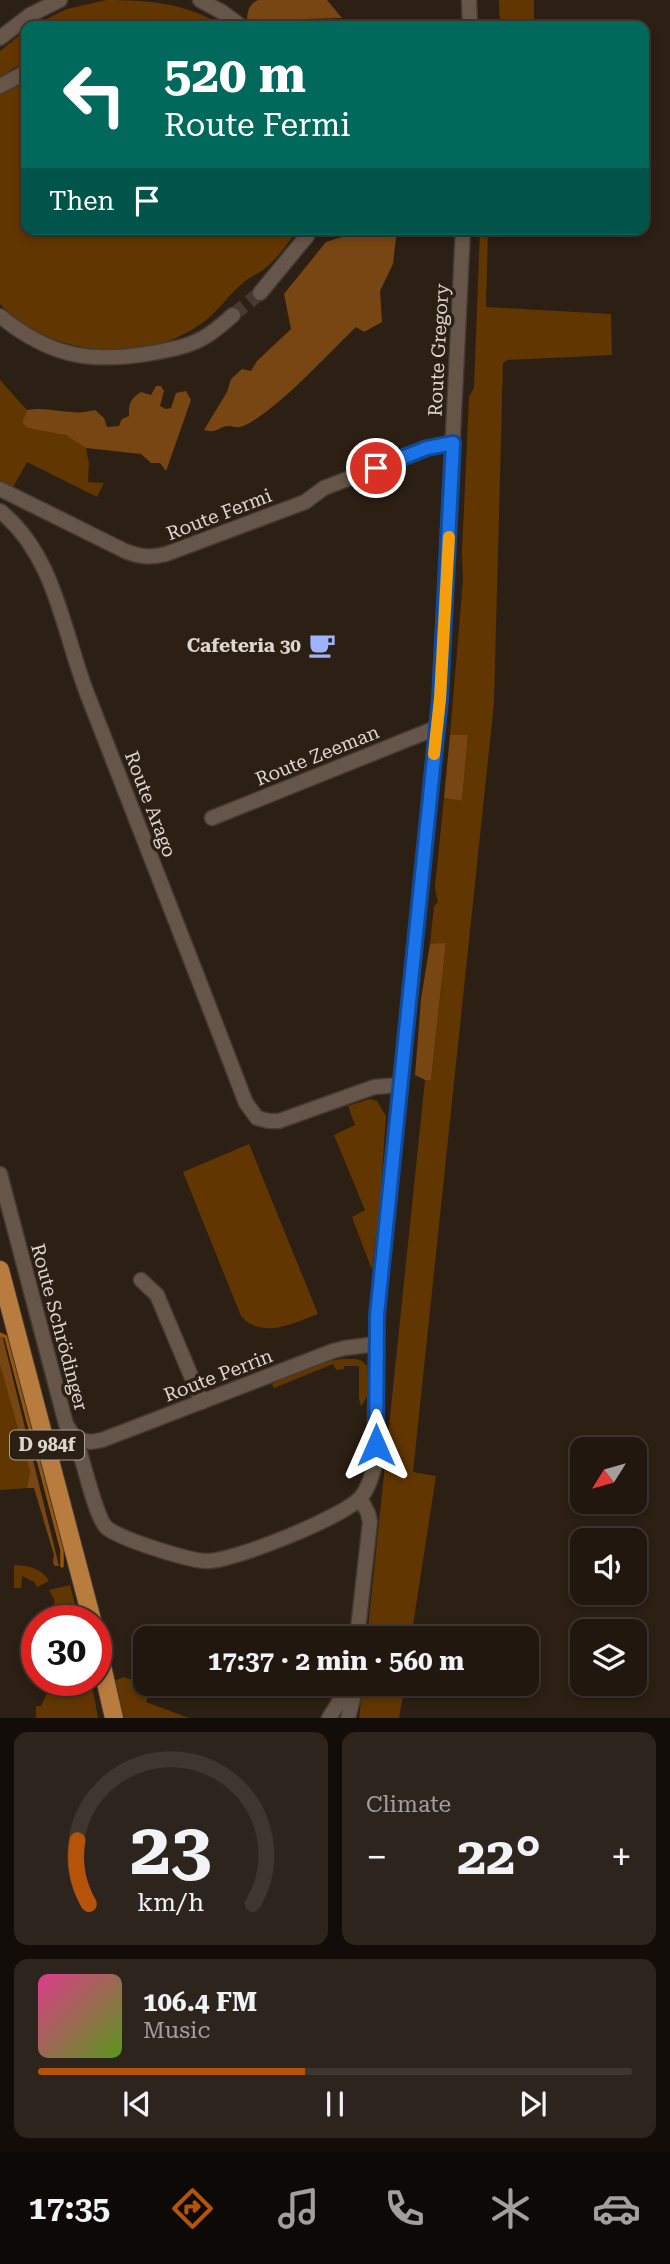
<!DOCTYPE html>
<html lang="en">
<head>
<meta charset="utf-8">
<style>
	:root { --surface:#21170f; --page:#2d241d; --text:#f1f3f6; --muted:#a29f9e; --line:#3e362f; --accent:#b45309 }
	body { margin:0; font-family:"Roboto Serif",serif; background:var(--page); color:var(--text); height:100vh; display:flex; flex-direction:column; font-size:26px; white-space:nowrap }
	* { box-sizing:border-box; margin:0 }
	p { font-size:23px; color:var(--muted) }
	.icon { flex:none; width:38px; height:38px; fill:none; stroke:currentColor; stroke-width:2; stroke-linecap:round; stroke-linejoin:round }
	.map { position:relative; height:1718px; overflow:hidden }
	.panel { display:flex; flex-direction:column; gap:14px; padding:14px; background:#120d08; flex:1 }
	.panel>* { flex:none }
	.guide { position:absolute; left:21px; top:21px; width:628px; height:214px; border-radius:14px; box-shadow:0 4px 10px #0003,0 0 0 2px var(--line); background:#00695c; color:#fff; overflow:hidden }
	.needle { width:46px; rotate:233deg }
	.controls { position:absolute; left:570px; top:1437px; display:grid; gap:14px }
	.controls a { display:grid; place-items:center; width:77px; height:77px; border-radius:14px; background:var(--surface); box-shadow:0 4px 10px #0003,0 0 0 2px var(--line); font-size:35px }
	.speed { position:absolute; left:21px; top:1605px; display:flex; gap:14px; font-size:35px; font-weight:700; text-align:center }
	.speed>* { display:grid; place-content:center; width:91px; height:91px; border-radius:50%; background:var(--surface); box-shadow:0 4px 10px #0003,0 0 0 2px var(--line); line-height:1 }
	.speed .limit { border:10px solid #d22; background:#fff; color:#111 }
	.pin { position:absolute; display:grid; place-items:center; width:60px; height:60px; color:#fff; margin:-30px; border:4px solid #fff; border-radius:50%; box-shadow:0 2px 7px #0007 }
	.me { position:absolute; width:77px; margin:-38px; rotate:0deg; stroke-linejoin:round; filter:drop-shadow(0 0 5px #0008) }
	.turn { display:flex; align-items:center; gap:24px; height:147px; padding:0 28px; font-size:32px }
	.turn .icon { width:91px; height:91px; stroke-width:2.5 }
	.turn b { display:block; font-size:49px; line-height:60px }
	.then { display:flex; align-items:center; height:66px; padding:0 28px; background:#0003; gap:14px; font-size:26px }
	.big { font-size:52px; font-weight:700; line-height:1.1 }
	.panel .card { flex:1; display:flex; flex-direction:column; justify-content:center; gap:10px; min-width:0; padding:0 24px; border-radius:14px; background:var(--page) }
	.panel .dial { align-items:center; gap:0 }
	.dial svg { height:182px; overflow:visible; fill:none; stroke:var(--line); stroke-width:7; stroke-linecap:round; text-anchor:middle }
	.dial text { fill:var(--text); stroke:none }
	.song { display:flex; align-items:center; gap:21px }
	.cover { width:84px; height:84px; border-radius:10px; background:linear-gradient(135deg,hsl(330 70% 55%),hsl(90 70% 35%)) }
	.played { height:7px; border-radius:4px; background:linear-gradient(90deg,var(--accent) 45%,var(--line) 45%) }
	.keys { display:flex; justify-content:space-around; direction:ltr }
	.heat { display:flex; justify-content:space-between; align-items:center; font-size:38px; direction:ltr }
	.panel .tiles { flex:1; display:grid; gap:14px; grid-template-columns:1fr 1fr }
	.card:last-child { grid-column:span 2 }
	.trip { position:absolute; left:133px; top:1626px; width:406px; height:70px; border-radius:14px; background:var(--surface); box-shadow:0 4px 10px #0003,0 0 0 2px var(--line); font-weight:700; line-height:70px; text-align:center }
	.tab-bar { display:flex; height:112px; justify-content:space-around; align-items:center; background:#0d0906; color:var(--muted) }
	.tab-bar .icon { width:49px; height:49px }
	.tab-bar .selected { color:var(--accent) }
	.tab-bar b { font-size:32px; color:var(--text) }
	.map>svg:first-child { display:block }
	.green { fill:#623600 }
	.forest { fill:#774613 }
	.lines { fill:none; stroke-linecap:round; stroke-linejoin:round }
	.stream { stroke:#95560c; stroke-width:3.5 }
	.minor-tunnel { stroke:#473a30; stroke-width:14; stroke-dasharray:14 7; stroke-linecap:butt }
	.minor-casing { stroke:#453933; stroke-width:17 }
	.primary-casing { stroke:#453933; stroke-width:20 }
	.minor { stroke:#665649; stroke-width:14 }
	.primary { stroke:#b97c3f; stroke-width:18 }
	.route-casing { stroke:#114b97; stroke-width:18 }
	.route { stroke:#1a73e8; stroke-width:12 }
	.slow { stroke:#f59e0b; stroke-width:12 }
	.labels { text-anchor:middle; stroke-width:7; stroke-linejoin:round; paint-order:stroke }
	.shield { fill:#2c1f14; stroke:#a99f97; stroke-width:2 }
	.shield-label { font-size:18px; font-weight:bold; fill:#dfd6cf }
	.street-label { font-size:19px; fill:#dfd6cf; stroke:#2c1f14 }
	.poi-label { font-size:19px; font-weight:bold; fill:#dfd6cf; stroke:#2c1f14; text-anchor:end }
</style>
</head>
<body>
<div class="map">
<svg width="670" height="1718" viewBox="0 0 670 1718">
	<rect width="100%" height="100%" fill="#2c1f14"/>
	<path class="green" d="M106,0c43,0 80,3 117,26h-191l35,-17z
		M499,0h35v26h-34z
		M26,30v33l-12,5 -14,9v-26z
		M26,80v149h271c-8,14 -18,27 -30,38 -7,6 -16,9 -23,15 -15,12 -26,30 -42,41 -59,44 -152,33 -202,-19v-210z
		M480,229h8l-2,78 125,7 1,41 -105,5 -4,3 -9,340 -81,769 23,4 -25,162h-44l58,-558h6l15,-136h-16l4,-38 4,-4c-1,-4 -3,-11 -3,-16 3,-28 6,-58 9,-88l18,3 6,-65 -18,-1 13,-155 -1,-28 7,-155 5,-9z
		M0,380l27,30 -5,12 5,6 39,6 20,14 3,15 -1,19 16,1 -7,14 -70,-35 -15,27 -12,-7z
		M370,1099l7,2 9,15 -6,87 -8,67 -20,-53 13,-7 -31,-75 21,-10 -7,-19z
		M249,1144l69,170c-24,9 -56,26 -77,2l-58,-144z
		M341,1359h15l6,2 5,5 2,27 -8,14 -2,-9v-32h-15v3l-8,1 -3,-6 -59,24 -2,-4 5,-5 47,-17z
		M0,1365l30,107 -3,16 -27,2z
		M14,1565c15,1 26,2 35,16l-12,6 -3,-5 -12,-6 -1,12h-7z
		M70,1585l9,35h-23l-2,-21 -5,-9z
		M124,1677l27,11 -5,14 43,16h-66l-9,-37z
		M48,1680h43l7,38h-62v-12h5l7,-15z
		M363,1684h42l-6,34h-40z"/>
	<path class="forest" d="M258,0h69l15,18 -37,1 -52,7 -6,-3c0,-10 1,-19 11,-23z
		M347,229h50l-4,35 -13,27 2,31 -18,10 -8,-5c-25,24 -86,91 -116,100 -4,1 -7,-1 -11,-1 -11,0 -10,8 -25,4l23,-38 4,-13 11,-10 9,2 6,-10 34,-32 -7,-35 42,-52 22,-7z
		M156,386h5l3,5 -4,15 6,3 5,-1 5,-15 10,-2 5,9 -25,71 -6,-8h-9l-10,-9 -55,-6 -20,-13 -39,-7 -5,-6 5,-12c23,-4 45,7 68,0l9,8 3,9 12,-1 3,-7 7,-3c-1,-12 2,-18 12,-24l10,3z
		M450,735h18l-6,66 -18,-3z
		M446,943l-15,137h-6l-10,-5 6,-76 9,-55z
		M0,1334h2l57,232h-4l-2,-3 1,-8 -20,-67h-7l3,-16 -30,-107z"/>
	<g class="lines">
		<path class="stream" d="M0,1334l6,3 56,213v16"/>
		<path class="minor-tunnel" d="M233,315l27,-22"/>
		<defs>
			<path id="minor" d="M200,0l22,12 19,14
				M469,0l1,26
				M0,38l30,-23 30,-15
				M0,86l26,-14
				M260,293l47,-57 2,-7
				M0,316c49,40 90,48 152,37 17,-3 35,-6 51,-15 11,-6 21,-15 30,-23
				M0,489l125,62c15,6 25,7 41,3l139,-52 19,-14 103,-40 26,-5
				M0,511c56,45 63,122 88,185 53,135 106,271 158,407l11,15 12,3h10l95,-34 26,-2
				M212,818l224,-90
				M0,1174l66,250c4,7 8,12 11,19 6,17 19,76 30,85 14,11 84,34 102,33 27,-1 135,-44 152,-64 7,-8 10,-19 13,-29l3,-153 63,-616 23,-470
				M141,1280l16,15 45,107
				M75,1439l16,3 11,-2 231,-89 12,-3 31,-4
				M357,1638l13,-116 -2,-9 -8,-15
				M329,1718l21,-34
				M348,1718l5,-20 -1,-14"/>
			<path id="primary" d="M0,1270l92,350
				M96,1640l18,78"/>
		</defs>
		<use href="#minor" class="minor-casing"/>
		<use href="#primary" class="primary-casing"/>
		<use href="#minor" class="minor"/>
		<use href="#primary" class="primary"/>
	</g>
	<g class="lines">
		<defs>
			<path id="route" d="M376,468l51,-20 26,-5 -13,256 -63,616 -1,130"/>
		</defs>
		<use href="#route" class="route-casing"/>
		<use href="#route" class="route"/>
		<path class="slow" d="M434,754l6,-55 9,-162"/>
	</g>
	<defs>
		<symbol id="cafe-bare" viewBox="-9 -9 18 18"><path d="M-5.5-4.5H6V0H3Q3 3.5 0 3.5H-2.5Q-5.5 3.5-5.5 0ZM3-3.2v2h1.7v-2ZM-6 4.5H4V6H-6Z" fill="#9fb3fd" stroke="#2c1f14" stroke-width="2.5" paint-order="stroke"/></symbol>
	</defs>
	<g fill-rule="evenodd">
		<use href="#cafe-bare" x="303" y="626" width="38" height="38"/>
	</g>
	<g class="labels">
		<rect class="shield" x="10" y="1430.5" width="74" height="29" rx="5"/>
		<g class="shield-label">
			<text x="47" y="1451">D 984f</text>
		</g>
		<g class="street-label">
			<text transform="translate(438 350) rotate(-87)" y="7">Route Gregory</text>
			<text transform="translate(219 514) rotate(-21)" y="7">Route Fermi</text>
			<text transform="translate(317 755) rotate(-22)" y="7">Route Zeeman</text>
			<text transform="translate(151 804) rotate(69)" y="7">Route Arago</text>
			<text transform="translate(60 1327) rotate(75)" y="7">Route Schrödinger</text>
			<text transform="translate(218 1375) rotate(-21)" y="7">Route Perrin</text>
		</g>
		<g class="poi-label">
			<text x="301" y="652">Cafeteria 30</text>
		</g>
	</g>
</svg>
<div class="controls">
<a><svg class="needle" viewBox="-14 -14 28 28"><path d="M0-13l5 13h-10z" fill="#e53935"/><path d="M0 13l5-13h-10z" fill="#a29f9e"/></svg></a>
<a><svg class="icon" aria-label="sound" viewBox="0 0 24 24"><path d="M4 9h4l5-4v14l-5-4H4zM17 9q2 3 0 6"/></svg></a>
<a><svg class="icon" aria-label="layers" viewBox="0 0 24 24"><path d="M12 4l9 5-9 5-9-5zM3 14l9 5 9-5"/></svg></a>
</div>
<div class="speed"><div class="limit">30</div></div>
<div class="pin" style="left:376px;top:468px;background:#d93025"><svg class="icon" aria-label="arrive" viewBox="0 0 24 24"><path d="M6 21V4h12l-3 4 3 4H6"/></svg></div>
<svg class="me" style="left:376px;top:1445px" viewBox="-20 -20 40 40"><path d="M0-17L14 15 0 8-14 15z" fill="#1a73e8" stroke="#fff" stroke-width="4"/></svg>
<div class="trip">17:37 · 2 min · 560 m</div>
<div class="guide">
<div class="turn"><svg class="icon" aria-label="left" viewBox="0 0 24 24"><path d="M17 20v-9H6M10 6l-5 5 5 5"/></svg><div><b>520 m</b>Route Fermi</div></div>
<div class="then">Then<svg class="icon" aria-label="arrive" viewBox="0 0 24 24"><path d="M6 21V4h12l-3 4 3 4H6"/></svg></div>
</div>
</div>
<section class="panel">
<div class="tiles">
<div class="card dial"><svg viewBox="0 0 100 80">
<path d="M14 69A42 42 0 1 1 86 69"/>
<path d="M14 69A42 42 0 0 1 9 41" stroke="#b45309"/>
<text x="50" y="56" font-size="32" font-weight="700">23</text>
<text x="50" y="72" font-size="11">km/h</text>
</svg></div>
<div class="card"><p>Climate</p>
<div class="heat"><a>−</a><b class="big">22°</b><a>+</a></div>
</div>
<div class="card">
<div class="song"><i class="cover"></i><div><b>106.4 FM</b><p>Music</p></div></div>
<div class="played"></div>
<div class="keys"><svg class="icon" aria-label="previous" viewBox="0 0 24 24"><path d="M18 5L8 12l10 7zM5 5v14"/></svg><svg class="icon" aria-label="pause" viewBox="0 0 24 24"><path d="M8 5v14M16 5v14"/></svg><svg class="icon" aria-label="next" viewBox="0 0 24 24"><path d="M6 5l10 7-10 7zM19 5v14"/></svg></div>
</div>
</div>
</section>
<nav class="tab-bar">
<b>17:35</b>
<svg class="icon selected" aria-label="directions" viewBox="0 0 24 24"><path d="M12 3l9 9-9 9-9-9zM9 14v-3h6M13 9l2 2-2 2"/></svg>
<svg class="icon" aria-label="music" viewBox="0 0 24 24"><path d="M9 18V5l10-2v13"/><circle cx="6" cy="18" r="3"/><circle cx="16" cy="16" r="3"/></svg>
<svg class="icon" aria-label="phone" viewBox="0 0 24 24"><path d="M5 4h4l2 5-3 2q2 4 5 5l2-3 5 2v4C11 20 4 13 5 4z"/></svg>
<svg class="icon" aria-label="climate" viewBox="0 0 24 24"><path d="M12 3v18M4 7l16 10M4 17L20 7"/></svg>
<svg class="icon" aria-label="car" viewBox="0 0 24 24"><path d="M5 17H2v-5l4-1 3-4h7l3 4 3 1v5h-3M9 17h6M6 11h13"/><circle cx="7" cy="17" r="2"/><circle cx="17" cy="17" r="2"/></svg>
</nav>
</body>
</html>
